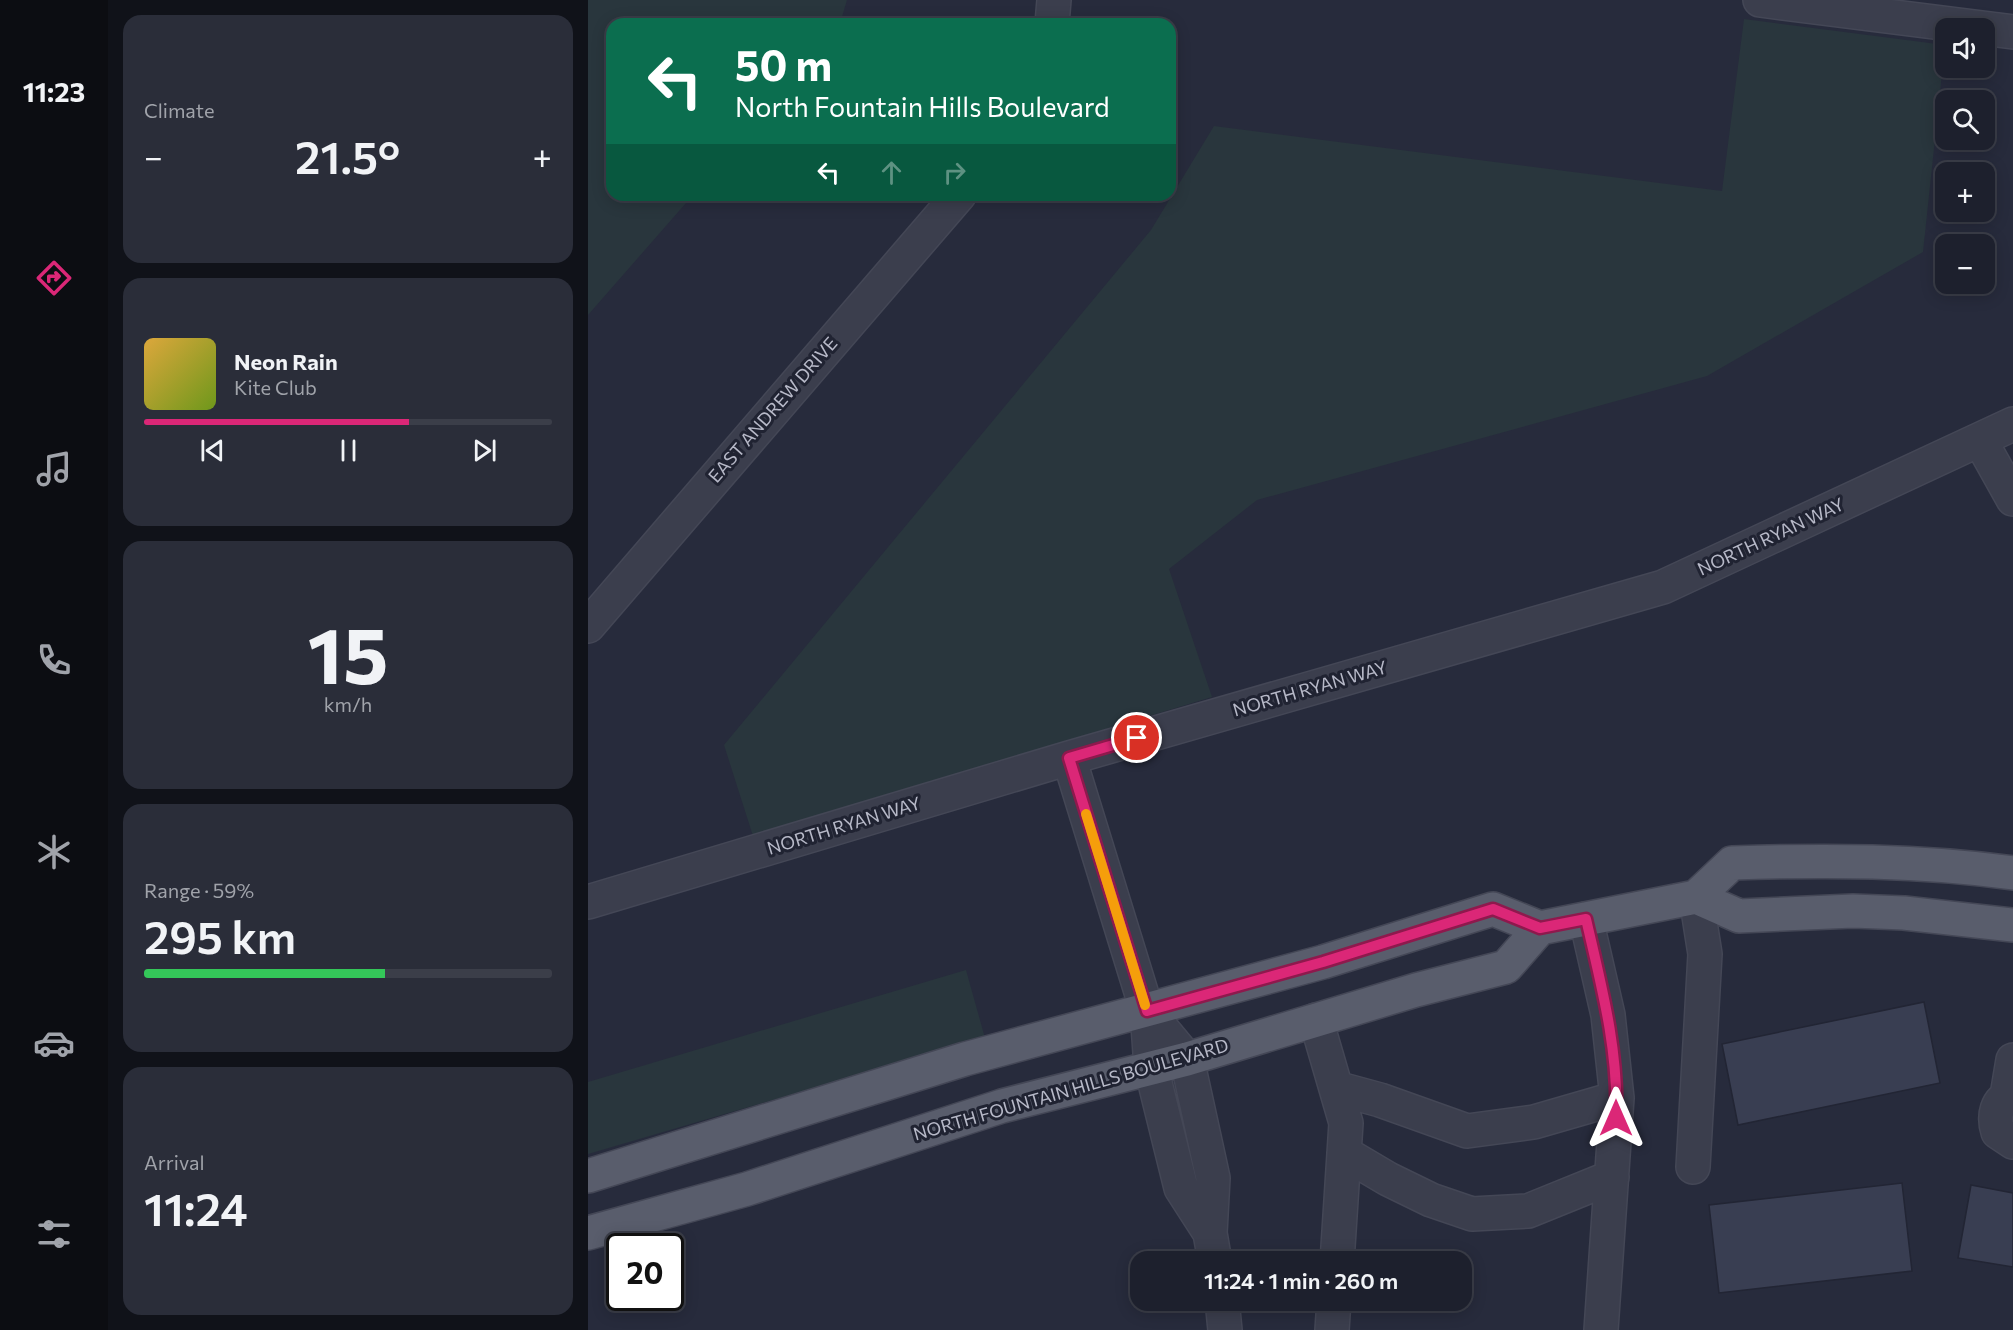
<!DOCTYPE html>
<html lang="en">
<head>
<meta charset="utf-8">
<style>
	:root { --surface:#1d202d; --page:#2a2d39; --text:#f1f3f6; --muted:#a0a3aa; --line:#3b3e49; --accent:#db2777 }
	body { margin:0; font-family:Commissioner,sans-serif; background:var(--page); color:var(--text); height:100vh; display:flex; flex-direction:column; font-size:22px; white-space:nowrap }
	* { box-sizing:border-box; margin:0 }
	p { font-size:20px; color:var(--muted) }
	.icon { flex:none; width:33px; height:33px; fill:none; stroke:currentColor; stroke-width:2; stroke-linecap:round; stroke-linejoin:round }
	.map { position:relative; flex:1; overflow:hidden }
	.side { display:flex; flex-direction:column; gap:15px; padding:15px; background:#101219; width:480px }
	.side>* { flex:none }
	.top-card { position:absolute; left:18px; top:18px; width:570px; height:183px; border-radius:18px; box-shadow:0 3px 15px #0003,0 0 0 2px var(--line); background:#0b6e4f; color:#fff; overflow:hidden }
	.controls { position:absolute; left:1347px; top:18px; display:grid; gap:12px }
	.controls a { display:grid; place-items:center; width:60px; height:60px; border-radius:12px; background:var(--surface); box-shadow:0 3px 15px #0003,0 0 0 2px var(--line); font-size:30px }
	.speed { position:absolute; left:18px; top:1233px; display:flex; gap:12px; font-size:30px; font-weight:700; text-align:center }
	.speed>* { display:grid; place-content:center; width:78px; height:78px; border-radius:50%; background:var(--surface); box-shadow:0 3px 15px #0003,0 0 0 2px var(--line); line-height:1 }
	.speed .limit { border:3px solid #111; border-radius:9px; background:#fff; color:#111 }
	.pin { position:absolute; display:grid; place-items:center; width:51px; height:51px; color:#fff; margin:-26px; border:3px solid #fff; border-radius:50%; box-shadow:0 2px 6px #0007 }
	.me { position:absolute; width:66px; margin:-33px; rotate:0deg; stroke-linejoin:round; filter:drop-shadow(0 0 4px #0008) }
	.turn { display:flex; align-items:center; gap:21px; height:126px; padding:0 30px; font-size:27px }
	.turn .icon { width:78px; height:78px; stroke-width:2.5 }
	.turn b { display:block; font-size:42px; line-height:51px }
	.lanes { display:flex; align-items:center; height:57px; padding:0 30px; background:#0003; justify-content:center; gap:30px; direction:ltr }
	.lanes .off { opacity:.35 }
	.big { font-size:45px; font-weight:600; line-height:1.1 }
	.side .card { flex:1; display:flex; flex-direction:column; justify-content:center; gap:9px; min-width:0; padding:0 21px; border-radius:18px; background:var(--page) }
	.side .dial { align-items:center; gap:0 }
	.dial b { font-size:78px; line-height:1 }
	.song { display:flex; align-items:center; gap:18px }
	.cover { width:72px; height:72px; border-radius:9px; background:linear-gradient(135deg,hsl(40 70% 55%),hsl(80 70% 35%)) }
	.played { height:6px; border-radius:3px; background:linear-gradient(90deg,var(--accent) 65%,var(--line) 65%) }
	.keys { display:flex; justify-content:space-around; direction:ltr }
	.heat { display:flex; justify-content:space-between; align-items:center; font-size:33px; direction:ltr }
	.charge { height:9px; border-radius:4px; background:linear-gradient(90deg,#34c759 59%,var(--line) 0) }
	.trip { position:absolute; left:542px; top:1251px; width:342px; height:60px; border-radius:18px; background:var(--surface); box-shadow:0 3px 15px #0003,0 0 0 2px var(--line); font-weight:600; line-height:60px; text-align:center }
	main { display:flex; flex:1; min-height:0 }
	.tab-bar { display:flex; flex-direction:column; width:108px; justify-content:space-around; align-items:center; background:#0c0d12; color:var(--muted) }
	.tab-bar .icon { width:42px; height:42px }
	.tab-bar .current { color:var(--accent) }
	.tab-bar b { font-size:27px; color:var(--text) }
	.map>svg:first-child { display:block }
	.green { fill:#29363d }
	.building { fill:#393e52; stroke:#222534; stroke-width:1.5 }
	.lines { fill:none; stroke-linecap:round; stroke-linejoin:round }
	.minor-casing { stroke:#444756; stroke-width:36 }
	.major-casing { stroke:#444756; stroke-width:36 }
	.minor { stroke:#3b3e4d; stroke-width:33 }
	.major { stroke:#595d6c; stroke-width:33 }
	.route-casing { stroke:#8e194d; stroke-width:15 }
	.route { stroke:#db2777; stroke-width:10 }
	.slow { stroke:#f59e0b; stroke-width:10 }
	.labels { text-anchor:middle; stroke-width:6; stroke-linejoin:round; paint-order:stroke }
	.street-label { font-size:18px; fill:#b7b9c8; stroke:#202332 }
</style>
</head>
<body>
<main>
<nav class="tab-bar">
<b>11:23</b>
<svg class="icon current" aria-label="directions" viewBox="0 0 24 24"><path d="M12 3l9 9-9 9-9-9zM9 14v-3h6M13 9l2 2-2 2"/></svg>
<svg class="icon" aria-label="music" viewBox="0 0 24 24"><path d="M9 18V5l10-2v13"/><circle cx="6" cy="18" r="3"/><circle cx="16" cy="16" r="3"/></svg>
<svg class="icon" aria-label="phone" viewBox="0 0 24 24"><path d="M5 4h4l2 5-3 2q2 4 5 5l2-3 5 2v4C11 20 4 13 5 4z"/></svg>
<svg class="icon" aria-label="climate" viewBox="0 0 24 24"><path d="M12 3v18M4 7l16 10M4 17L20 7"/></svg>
<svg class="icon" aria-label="car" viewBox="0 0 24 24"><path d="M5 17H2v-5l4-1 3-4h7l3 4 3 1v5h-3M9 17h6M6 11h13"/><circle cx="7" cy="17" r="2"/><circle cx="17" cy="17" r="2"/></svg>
<svg class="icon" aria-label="filters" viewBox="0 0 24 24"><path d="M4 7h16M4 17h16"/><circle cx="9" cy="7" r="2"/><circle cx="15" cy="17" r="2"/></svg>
</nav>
<section class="side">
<div class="card"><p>Climate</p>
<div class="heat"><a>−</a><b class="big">21.5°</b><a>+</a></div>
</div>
<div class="card">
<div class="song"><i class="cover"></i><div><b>Neon Rain</b><p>Kite Club</p></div></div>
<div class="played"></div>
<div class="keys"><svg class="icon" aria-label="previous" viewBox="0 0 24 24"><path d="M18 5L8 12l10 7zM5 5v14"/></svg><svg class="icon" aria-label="pause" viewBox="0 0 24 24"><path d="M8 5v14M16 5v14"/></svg><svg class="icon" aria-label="next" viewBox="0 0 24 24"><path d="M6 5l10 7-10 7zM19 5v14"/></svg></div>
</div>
<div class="card dial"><b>15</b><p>km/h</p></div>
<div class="card"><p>Range · 59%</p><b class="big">295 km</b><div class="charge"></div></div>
<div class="card"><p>Arrival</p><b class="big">11:24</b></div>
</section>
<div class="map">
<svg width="1425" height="1330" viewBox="0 0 1425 1330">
	<rect width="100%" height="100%" fill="#272b3c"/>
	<path class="green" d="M0,0h259l-6,20 -3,4h-226v171h81l-105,120z
		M1156,19l201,26 -22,207 -216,124 -450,124 -88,69 43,128 -459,139 -29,-91 427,-515 63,-104 508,65z
		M378,970l19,68 -397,116v-72z"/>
	<path class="building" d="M1336,1002l16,81 -202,42 -16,-81z
		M1314,1183l10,88 -193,22 -10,-88z
		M1383,1185l42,8v74l-55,-9z"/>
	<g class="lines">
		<defs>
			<path id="minor" d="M1172,0l253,32
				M464,24l2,-24
				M1392,440l33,59
				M0,626l371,-431
				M481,758l78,253 4,56 30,121 29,45
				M0,902l481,-144 594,-171 350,-163
				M998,919l22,96 9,83 -16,232
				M559,1011l40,48 26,119 -3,55 5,29
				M728,1020l30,103 -9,139
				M748,1088l44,12 87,31 67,-9 83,-24
				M1425,1094c-17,6 -20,22 -15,38l15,10
				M1419,1096l6,-36
				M756,1153l44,26 43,21 41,14 56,-3 84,-34
				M1105,1167l12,-213 -9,-57
				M634,1300l3,30
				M744,1330l2,-30"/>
			<path id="major" d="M1108,897l43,19 114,-5 51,2 109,12
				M0,1176l377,-117 358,-97 170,-53 47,19 156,-31 36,-34c94,-3 187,-3 281,10
				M0,1233l159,-44 255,-83 185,-47 229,-69 90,-23 34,-39"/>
		</defs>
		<use href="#minor" class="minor-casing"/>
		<use href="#major" class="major-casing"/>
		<use href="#minor" class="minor"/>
		<use href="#major" class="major"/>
	</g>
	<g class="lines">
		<defs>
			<path id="route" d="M549,738l-68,20 78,253 176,-49 170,-53 47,19 46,-9c15,65 33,132 30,199"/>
		</defs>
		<use href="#route" class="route-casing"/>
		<use href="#route" class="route"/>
		<path class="slow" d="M498,814l59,191"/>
	</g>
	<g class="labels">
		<g class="street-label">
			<text transform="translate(185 410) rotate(-49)" y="6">EAST ANDREW DRIVE</text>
			<text transform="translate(1183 537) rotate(-25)" y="6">NORTH RYAN WAY</text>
			<text transform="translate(722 689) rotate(-16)" y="6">NORTH RYAN WAY</text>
			<text transform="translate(256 826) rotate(-17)" y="6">NORTH RYAN WAY</text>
			<text transform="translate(483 1090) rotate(-16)" y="6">NORTH FOUNTAIN HILLS BOULEVARD</text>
		</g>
	</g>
</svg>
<div class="controls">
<a><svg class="icon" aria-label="sound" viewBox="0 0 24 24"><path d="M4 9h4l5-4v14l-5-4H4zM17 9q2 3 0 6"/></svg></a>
<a><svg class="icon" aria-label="search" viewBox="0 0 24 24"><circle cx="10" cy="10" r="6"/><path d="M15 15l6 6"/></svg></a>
<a>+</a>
<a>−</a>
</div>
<div class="speed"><div class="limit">20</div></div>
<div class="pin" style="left:549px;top:738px;background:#d93025"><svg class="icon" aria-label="arrive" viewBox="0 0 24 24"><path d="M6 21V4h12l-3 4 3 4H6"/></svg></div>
<svg class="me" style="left:1028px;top:1118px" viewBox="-20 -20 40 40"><path d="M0-17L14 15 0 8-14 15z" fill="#db2777" stroke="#fff" stroke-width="4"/></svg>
<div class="trip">11:24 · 1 min · 260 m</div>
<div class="top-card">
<div class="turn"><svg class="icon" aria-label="left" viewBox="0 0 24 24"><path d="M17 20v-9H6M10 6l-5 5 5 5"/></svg><div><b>50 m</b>North Fountain Hills Boulevard</div></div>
<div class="lanes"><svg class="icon" aria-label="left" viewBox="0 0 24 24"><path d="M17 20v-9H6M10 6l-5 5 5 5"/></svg><svg class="icon off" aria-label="ahead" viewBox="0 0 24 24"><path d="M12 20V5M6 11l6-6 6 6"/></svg><svg class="icon off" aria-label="right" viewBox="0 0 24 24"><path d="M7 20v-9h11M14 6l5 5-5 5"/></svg></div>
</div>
</div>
</main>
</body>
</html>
